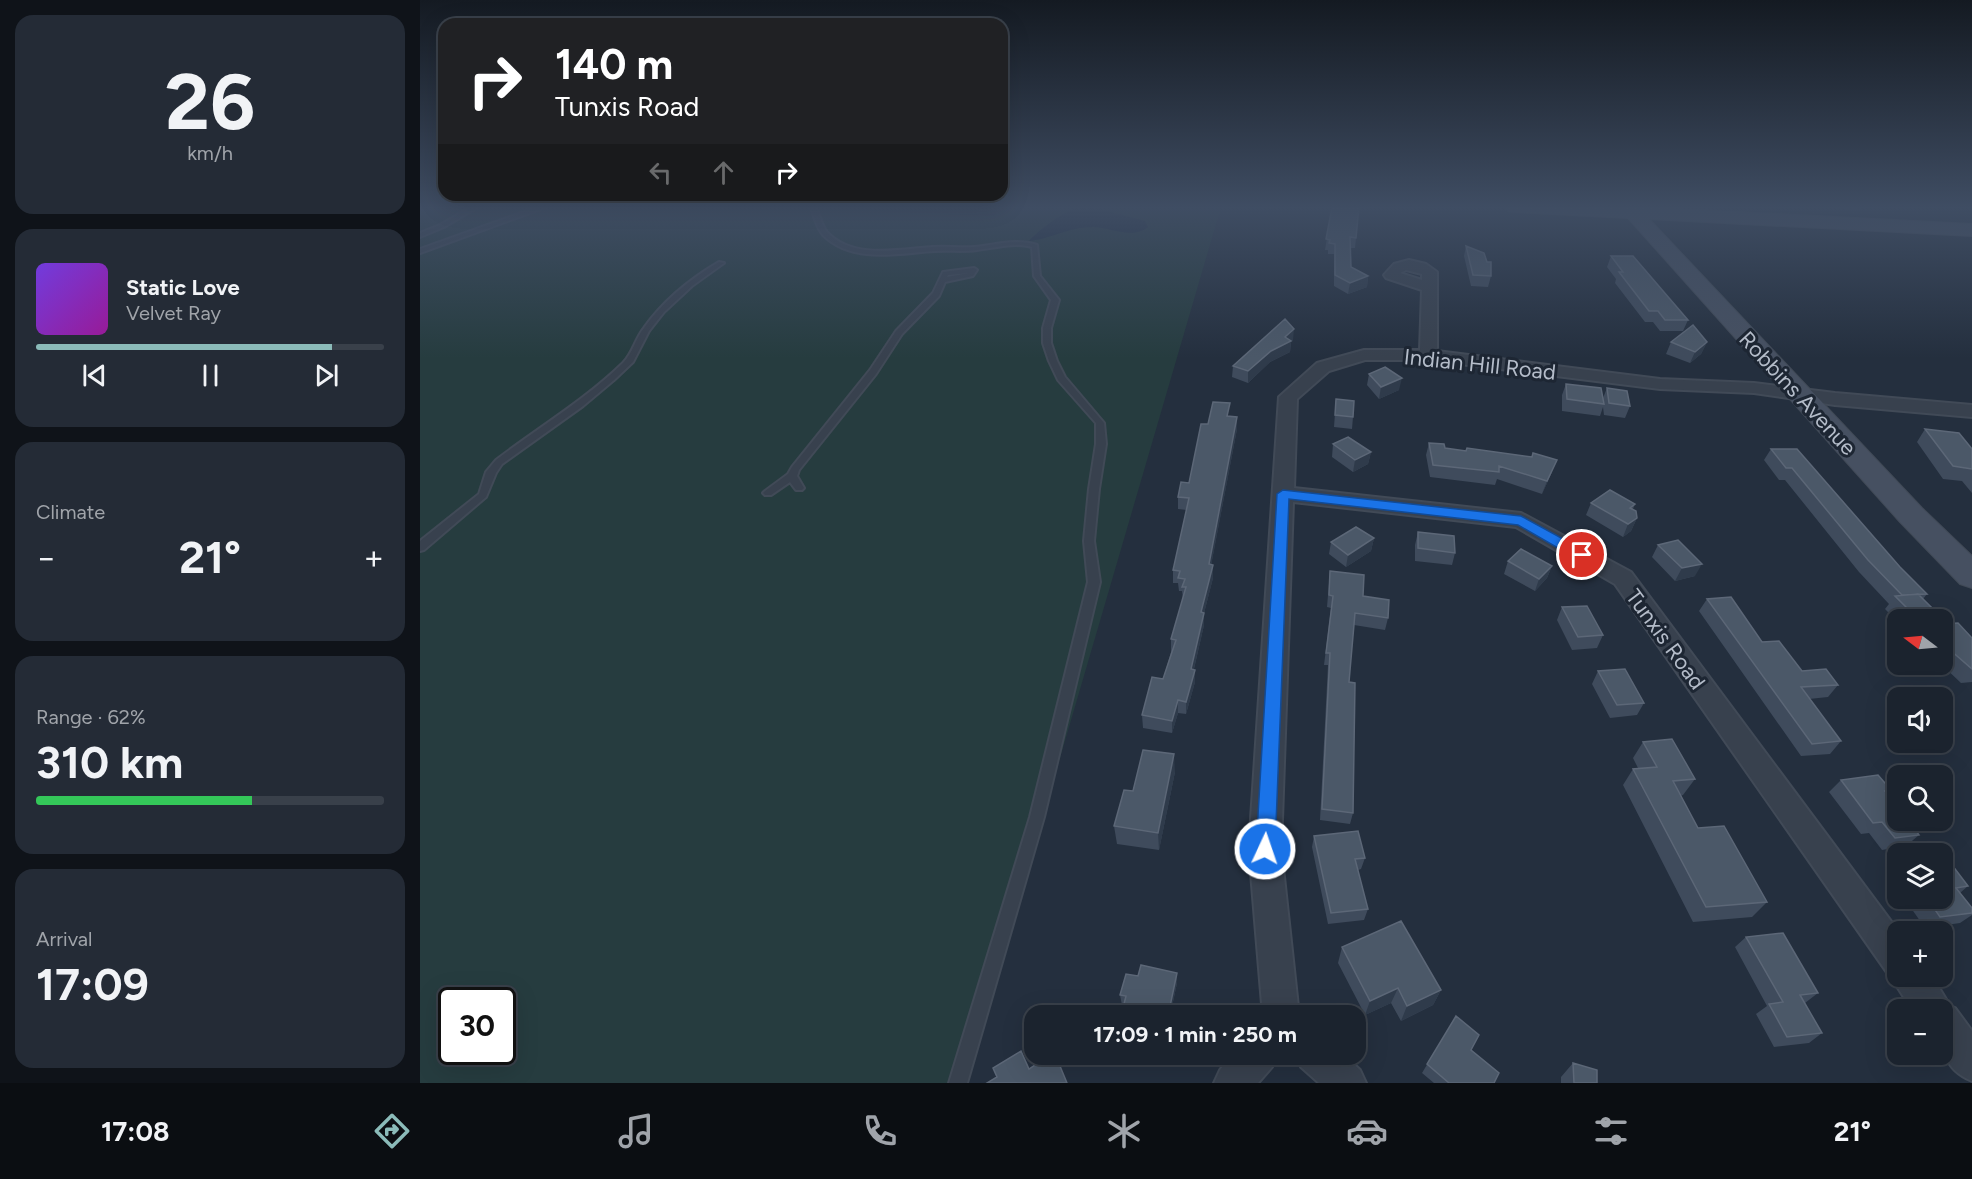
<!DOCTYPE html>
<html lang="en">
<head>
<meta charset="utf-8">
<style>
	:root { --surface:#1b232e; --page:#242b36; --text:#f1f3f6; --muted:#a0a4aa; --line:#39404a; --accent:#8bbbb9 }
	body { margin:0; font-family:Figtree,sans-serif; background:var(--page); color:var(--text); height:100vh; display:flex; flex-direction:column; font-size:22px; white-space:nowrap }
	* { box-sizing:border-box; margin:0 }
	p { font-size:20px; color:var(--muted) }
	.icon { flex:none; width:33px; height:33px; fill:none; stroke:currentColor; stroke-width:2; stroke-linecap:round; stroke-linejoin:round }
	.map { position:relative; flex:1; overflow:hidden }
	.side { display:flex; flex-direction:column; gap:15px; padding:15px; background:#0f1319; width:420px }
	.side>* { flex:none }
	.guide { position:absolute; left:18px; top:18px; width:570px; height:183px; border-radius:18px; box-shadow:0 6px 24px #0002,0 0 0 2px var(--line); background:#202124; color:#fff; overflow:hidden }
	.needle { width:39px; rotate:286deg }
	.buttons { position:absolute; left:1467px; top:609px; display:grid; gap:12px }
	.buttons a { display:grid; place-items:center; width:66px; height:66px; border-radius:12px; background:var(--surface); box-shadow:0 6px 24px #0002,0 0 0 2px var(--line); font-size:30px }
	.speed { position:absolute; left:18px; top:987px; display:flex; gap:12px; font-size:30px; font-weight:700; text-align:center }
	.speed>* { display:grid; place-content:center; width:78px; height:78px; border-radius:50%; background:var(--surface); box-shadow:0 6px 24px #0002,0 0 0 2px var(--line); line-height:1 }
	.speed .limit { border:3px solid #111; border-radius:9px; background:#fff; color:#111 }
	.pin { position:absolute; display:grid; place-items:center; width:51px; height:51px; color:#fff; margin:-26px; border:3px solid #fff; border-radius:50%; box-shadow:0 2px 6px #0007 }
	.me { position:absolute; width:66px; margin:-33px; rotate:3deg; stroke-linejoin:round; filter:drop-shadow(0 0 4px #0008) }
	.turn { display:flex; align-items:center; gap:21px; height:126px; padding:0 18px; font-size:27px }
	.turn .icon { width:78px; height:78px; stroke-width:2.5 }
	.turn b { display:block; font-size:42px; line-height:51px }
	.lanes { display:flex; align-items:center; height:57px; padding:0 18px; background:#0003; justify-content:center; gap:30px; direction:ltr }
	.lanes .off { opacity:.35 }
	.big { font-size:45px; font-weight:700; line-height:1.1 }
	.side .card { flex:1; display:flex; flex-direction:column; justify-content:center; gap:9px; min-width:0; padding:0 21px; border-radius:18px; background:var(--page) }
	.side .dial { align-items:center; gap:0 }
	.dial b { font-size:78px; line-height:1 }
	.song { display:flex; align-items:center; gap:18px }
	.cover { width:72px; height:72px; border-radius:9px; background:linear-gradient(135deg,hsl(260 70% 55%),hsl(300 70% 35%)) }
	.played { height:6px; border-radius:3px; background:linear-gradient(90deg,var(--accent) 85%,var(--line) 85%) }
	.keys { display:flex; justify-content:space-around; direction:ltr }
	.heat { display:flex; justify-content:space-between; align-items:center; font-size:33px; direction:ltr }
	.charge { height:9px; border-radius:4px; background:linear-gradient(90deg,#34c759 62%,var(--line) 0) }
	.trip { position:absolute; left:604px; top:1005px; width:342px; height:60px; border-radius:18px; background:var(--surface); box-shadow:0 6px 24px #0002,0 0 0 2px var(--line); font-weight:700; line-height:60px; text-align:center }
	.tabs { display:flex; height:96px; justify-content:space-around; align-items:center; background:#0b0e12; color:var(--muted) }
	.tabs .icon { width:42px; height:42px }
	.tabs .on { color:var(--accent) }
	.tabs b { font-size:27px; color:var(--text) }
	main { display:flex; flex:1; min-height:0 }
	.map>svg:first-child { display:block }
	.green { fill:#263c3f; fill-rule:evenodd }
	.water { fill:#17263c }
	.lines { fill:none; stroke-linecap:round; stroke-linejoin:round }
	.lane-casing { stroke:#414a57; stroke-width:4 }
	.street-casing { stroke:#414a57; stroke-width:4 }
	.secondary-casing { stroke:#414a57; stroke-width:2 }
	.lane { fill:#38414e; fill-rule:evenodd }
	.street { fill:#38414e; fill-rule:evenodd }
	.secondary { fill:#465061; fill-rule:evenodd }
	.wall { fill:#3f4b5c }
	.shaded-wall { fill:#2f3b4b }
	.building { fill:#4b5868; stroke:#5c6777; stroke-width:1.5 }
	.route { fill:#1a73e8; stroke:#114b97; stroke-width:1.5 }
	.labels { text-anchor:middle; stroke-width:6; stroke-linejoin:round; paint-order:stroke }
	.street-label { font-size:22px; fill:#b4bcc9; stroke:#1d2633 }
</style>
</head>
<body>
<main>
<section class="side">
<div class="card dial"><b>26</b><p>km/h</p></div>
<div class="card">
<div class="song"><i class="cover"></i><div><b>Static Love</b><p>Velvet Ray</p></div></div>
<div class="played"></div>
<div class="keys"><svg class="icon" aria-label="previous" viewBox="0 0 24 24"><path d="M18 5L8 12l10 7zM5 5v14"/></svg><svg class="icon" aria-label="pause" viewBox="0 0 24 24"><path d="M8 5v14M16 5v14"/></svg><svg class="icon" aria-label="next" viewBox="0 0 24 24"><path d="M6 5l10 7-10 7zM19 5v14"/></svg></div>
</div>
<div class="card"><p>Climate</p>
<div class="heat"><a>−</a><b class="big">21°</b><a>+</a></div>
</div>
<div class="card"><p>Range · 62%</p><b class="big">310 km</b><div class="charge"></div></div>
<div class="card"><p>Arrival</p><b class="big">17:09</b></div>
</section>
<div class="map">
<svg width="1552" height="1083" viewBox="0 0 1552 1083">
	<rect width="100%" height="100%" fill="#242f3e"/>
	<path class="green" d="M0,207h453l-2,4 123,5 9,-9h218l-256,876h-545zM32,1000h50v52h-50z"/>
	<path class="water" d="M661,207l18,2 46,12 3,6c-16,13 -38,0 -55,0 -25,0 -42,12 -64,14 10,-11 37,-32 52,-34z"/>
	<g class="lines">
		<defs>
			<path id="lane" d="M51,207h7l-34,20 -24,10v-4l20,-8z
				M118,207h8l-126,46v-4z
				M390,207h6c4,8 5,18 11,25 26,28 73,17 106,15 13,-1 27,1 41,0 22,-2 42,-9 63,-2l3,31 19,24 -8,28v15l6,18 8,16 39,46 2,21 -7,45 -5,52 6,41 -56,235 -77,266h-18l81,-266 58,-235 -4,-41 5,-52 7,-45v-21l-38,-43 -9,-19 -6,-18v-15l8,-28 -17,-24 -2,-29c-18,-5 -37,1 -55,3 -14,2 -28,0 -42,1 -36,2 -81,13 -111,-15 -8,-8 -9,-20 -14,-29z
				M299,262l5,1 -32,23 -28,26 -15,19 -16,31 -19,18 -31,26 -81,58 -6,9 -10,24 -62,53 -4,1v-10l59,-47 7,-22 10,-12c42,-32 89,-60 127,-97 10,-10 12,-24 21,-35 19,-27 46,-49 75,-66z
				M554,268l3,2 -4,6 -28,6 -6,14 -37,38 -26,40 -77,96 -2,6 7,12 -2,2h-6l-6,-8 -19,13h-6l-2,-2 2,-2 23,-17 4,-7 78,-97 26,-39 37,-38 10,-21zM549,273l-22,4 1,-2z"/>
			<path id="street" d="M989,260l17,4 11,8v79l223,28 94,4 81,10 137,12v12l-137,-12 -81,-12 -94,-4 -232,-29h-63l-36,11 -32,28 -3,89 227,25 110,59 268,360 -1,44h34l18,30 5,2 17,23v50c-34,-14 -30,-40 -30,-71h-30l-14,-22 -5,-14 -7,-3 -271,-387 -99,-57 -223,-25 -12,347 18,167h-36l-14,-167 30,-452 38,-34 47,-13h56l2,-60 -36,-12 -2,-3 10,-11zM986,270l16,4v6l-22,-7z
				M813,1054h44l-5,13 -14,16h-44l6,-13z
				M876,1054h47l17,16 6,13h-47l-18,-16z"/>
			<path id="secondary" d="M1085,207h133l334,17v12l-323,-17 273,289 50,48v32l-12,-4 -60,-62 -272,-304 -114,-6 -6,-1z"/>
		</defs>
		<use href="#lane" class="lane-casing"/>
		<use href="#street" class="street-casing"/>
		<use href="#secondary" class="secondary-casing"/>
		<use href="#lane" class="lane"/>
		<use href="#street" class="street"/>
		<use href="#secondary" class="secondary"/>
	</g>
	<path class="wall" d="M912,207l24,31 -1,10h-5l1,19 17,9 -1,11 -19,7 -14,-8v-32h-6v-4h-3z
		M1398,207h44l-1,3 -42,-2z
		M1046,246l25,30 -3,11 -17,-1 -7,-30z
		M1191,256l77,64 -5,11h-23l-7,-9h-8l-30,-39 1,-4 -9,-12z
		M873,340l-2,2 -1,10 -20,10 -22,21 -16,-6 1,-11z
		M1251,342h36l-6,12 -11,9 -24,-9z
		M949,374l30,16 -20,9 -12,-14z
		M1146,384l37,14 4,-10 23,18 -5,12 -21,-3 -1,-8 -3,9 -38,-5v-16z
		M916,399l17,18 -1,12 -18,-2z
		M809,416l8,13 -26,136h2v13l-9,35v12l-10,44 1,13 -9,32 -8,-1 -6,20 -29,-5 -1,-13 21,-36 8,-27v-13l12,-40 -1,-8h-3l-1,-8h-5v-13l14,-60 -9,-1v-12l11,-14 19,-59z
		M1505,429l47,20v44l-10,-12 -19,-2 -26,-37z
		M1009,443l16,5 107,24 -10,22 -45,-15 -2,6 -65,-8 -4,-22z
		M913,444l38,8 -3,12 -15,8 -21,-15z
		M1351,449l129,118 27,27 -4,5 11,11 -8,10h-28v2l-13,-13 4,-5 -30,-32 -74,-92h-6l-15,-20z
		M1171,503l44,1 -2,5 4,9 -6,13 -8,6 -37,-22z
		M998,532l37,21 -3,12 -37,-4v-16z
		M954,538l-3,13 -25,16 -17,-13 2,-12z
		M1238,545l37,31 -20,5 -23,-24z
		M1088,561l44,5 -5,12 -12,13 -31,-17z
		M910,571l33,25 25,22 -3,12 -31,-5 -5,57 4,131 -3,11 -30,-4 8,-155h-4l7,-57 -4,-1z
		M1287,599l95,72 36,14 -10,12 -19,2 32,42 -11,13 -29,2 -102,-145z
		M1142,607l41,28 -6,13 -25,2 -15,-30z
		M1522,624l30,14v44l-11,1 -20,-19h1z
		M1178,671l46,32 -7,12 -27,3 -18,-34z
		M1223,742l52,37 -12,16 -3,1 18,32 69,74 -15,15 -59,5 -70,-137 10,-16 5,-1 -5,-10z
		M755,772l-16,78 -42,-6 -3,-18 19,-35z
		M1421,780l50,10 -4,4 32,41 -13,11 -24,4 -13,-17 -8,1 -32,-42z
		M894,836l51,22 -4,11 -3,1 10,39 -4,11 -36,4 -16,-77z
		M1522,862l26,24 -8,7 12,15v7l-12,8 -35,5 -21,-30h38z
		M1478,872v18l-9,-11z
		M1326,937l72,56 -13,10 17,30 -13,10 -35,4 -18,-33 11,-8 -32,-59z
		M922,947l99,43 -8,15 -32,16 -10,-18 -26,12 -27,-52z
		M757,973v10l-7,33h-49l3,-11h-2l-2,-10 18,-19z
		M1036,1016l15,34 23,33h-60l-12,-10z
		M687,1054h29l-2,7z
		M1153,1063l24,20h-36v-6z"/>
	<path class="shaded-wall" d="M948,276l-1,11 -19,7 2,-11z
		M874,329l-1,11 -2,2 -1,10 -20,10 -22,21v-12z
		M1287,342l-6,12 -11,9 5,-11z
		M982,378l-3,12 -20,9 2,-12z
		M817,417v12l-28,148v-13z
		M951,452l-3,12 -15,8 2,-12z
		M1137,460l-5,12 -10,22 5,-13z
		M1217,518l-6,13 -8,6 5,-13z
		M954,538l-3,13 -25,16 2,-12z
		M1282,564l-7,12 -20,5 7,-13z
		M793,565v13l-12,47v-13z
		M1132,566l-5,12 -12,13 4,-12z
		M784,613v12l-13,56v-12z
		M775,670v12l-9,32v-12z
		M758,700v13l-6,20v-12z
		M754,754l1,18 -16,78 -1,-17z
		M757,973v10l-7,33h-2z
		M978,988l-7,15 -26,12 5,-14z
		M1021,990l-8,15 -32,16 6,-15z"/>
	<path class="building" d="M912,207h27l-3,31 -6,-1 1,30 17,9 -18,7 -15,-8v-31l-6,-1 1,-3 -4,-1z
		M1046,246l18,7 3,9h4v14l-18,-1z
		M1191,256h22l55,64h-23l-7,-9h-9l-30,-39h4z
		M865,319l9,10 -9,8 6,4 -20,10 -23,20 -15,-5z
		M1273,325l14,17 -12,10 -24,-10z
		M965,367l17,11 -21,9 -12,-13z
		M1146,384l35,4 3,16 -37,-5z
		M1187,388l20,3 3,15 -21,-3z
		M916,399l18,2 -1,16 -18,-2z
		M793,402l17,1 -3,13 10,1 -28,147 4,1 -12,47 3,1 -13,56 4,1 -9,32 -8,-2 -6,21 -30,-6 10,-38 11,2 13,-39 -5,-1 15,-52h-4l3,-8 -7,-1 2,-7 -7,-1 16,-72 -11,-1 3,-15 8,1 12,-59h7z
		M1505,429l34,4 13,16v20l-19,-3z
		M928,437l23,15 -16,8 -22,-16z
		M1009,443l15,1 1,4 21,3 1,-3 65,9 1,-4 24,7 -10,21 -48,-15v6l-66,-7z
		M1351,449h26l103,118 27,27 -25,1 -34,-35 -76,-92h-6z
		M1190,490l25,14 -5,4 6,3 1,7 -9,6 -37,-21z
		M936,527l18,11 -26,17 -17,-13z
		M998,532l36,4 1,17 -37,-5z
		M1258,540l24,24 -20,4 -24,-23z
		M1101,549l31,17 -13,13 -31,-18z
		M910,571l34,4 -1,21 26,4 -1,18 -33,-5 -6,69 6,1 -2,130 -31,-4 8,-156h-4l7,-57 -4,-1z
		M1498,594l16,16 -23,2 -16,-16z
		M1311,597l31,45 17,-1 23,30 24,-2 12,16 -37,2 40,54 -29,3 -105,-145z
		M1167,606l16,29 -25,2 -16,-30z
		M1538,623l14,15v31l-30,-26v-2h6l-6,-6v-11z
		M1205,669l19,34 -27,2 -19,-34z
		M1252,739l23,40 -22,2 25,47 26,-2 43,76 -61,5 -73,-138 24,-2 -14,-25z
		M723,750l31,4 -16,79 -44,-7 10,-36 9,1z
		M1458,775l13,15 -6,1 13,16v13h10l11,15 -24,3 -13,-16 -9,1 -32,-43z
		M938,831l7,27 -10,1 13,50 -37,4 -17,-77z
		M1529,861l19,25 -12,2 16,20v5l-32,4 -13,-19h15v-36z
		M981,921l40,69 -34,16 -9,-18 -28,13 -28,-54z
		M1363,933l35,60 -18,2 22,38 -35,4 -18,-33 14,-2 -37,-65z
		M721,965l36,8 -9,43h-47l5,-20 -6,-1 6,-21 12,2z
		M1036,1016l23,19 -8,15 28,23 -5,10h-45l-22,-19z
		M601,1051l8,18 22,-15h4l12,29h-80l10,-6 -4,-9z
		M1153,1063l24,7v13h-23z"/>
	<linearGradient id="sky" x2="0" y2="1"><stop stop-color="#141a22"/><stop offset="0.58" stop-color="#3f4d63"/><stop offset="1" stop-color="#3f4d63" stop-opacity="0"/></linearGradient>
	<rect width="1552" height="358" fill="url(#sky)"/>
	<path class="route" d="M863,490l238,26 66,36 2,3 -7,5 -5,-1 -59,-34 -229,-26 -14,350 -3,6 -7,3 -6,-3 -3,-6 21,-355z"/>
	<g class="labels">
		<g class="street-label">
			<text transform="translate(1060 364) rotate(6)" y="8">Indian Hill Road</text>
			<text transform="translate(1378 393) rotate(47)" y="8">Robbins Avenue</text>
			<text transform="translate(1246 639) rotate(54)" y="8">Tunxis Road</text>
		</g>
	</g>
</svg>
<div class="buttons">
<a><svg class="needle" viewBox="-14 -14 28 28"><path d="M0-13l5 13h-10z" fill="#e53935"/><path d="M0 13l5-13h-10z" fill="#a0a4aa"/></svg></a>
<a><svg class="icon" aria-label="sound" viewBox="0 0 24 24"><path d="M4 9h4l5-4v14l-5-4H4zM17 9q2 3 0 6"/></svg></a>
<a><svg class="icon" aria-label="search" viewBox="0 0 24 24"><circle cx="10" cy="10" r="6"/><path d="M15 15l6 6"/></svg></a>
<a><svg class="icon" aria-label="layers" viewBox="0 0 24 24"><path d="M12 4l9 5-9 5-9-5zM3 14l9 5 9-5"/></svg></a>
<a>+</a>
<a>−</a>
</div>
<div class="speed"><div class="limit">30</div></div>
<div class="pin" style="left:1162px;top:555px;background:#d93025"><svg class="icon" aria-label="arrive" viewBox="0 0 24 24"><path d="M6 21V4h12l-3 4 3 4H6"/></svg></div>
<svg class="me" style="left:845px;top:849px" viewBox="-20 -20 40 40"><circle r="17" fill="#1a73e8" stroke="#fff" stroke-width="3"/><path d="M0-11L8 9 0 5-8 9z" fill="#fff"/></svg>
<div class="trip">17:09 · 1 min · 250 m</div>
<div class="guide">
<div class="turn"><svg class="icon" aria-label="right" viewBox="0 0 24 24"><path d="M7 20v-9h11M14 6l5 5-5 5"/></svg><div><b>140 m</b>Tunxis Road</div></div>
<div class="lanes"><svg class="icon off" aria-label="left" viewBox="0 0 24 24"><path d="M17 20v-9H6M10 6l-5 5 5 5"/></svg><svg class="icon off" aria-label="ahead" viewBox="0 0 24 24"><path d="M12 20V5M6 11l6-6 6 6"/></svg><svg class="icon" aria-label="right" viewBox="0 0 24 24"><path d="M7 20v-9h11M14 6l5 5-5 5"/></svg></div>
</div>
</div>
</main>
<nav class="tabs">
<b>17:08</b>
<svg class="icon on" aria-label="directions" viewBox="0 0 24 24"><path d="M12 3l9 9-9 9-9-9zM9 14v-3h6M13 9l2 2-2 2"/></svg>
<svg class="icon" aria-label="music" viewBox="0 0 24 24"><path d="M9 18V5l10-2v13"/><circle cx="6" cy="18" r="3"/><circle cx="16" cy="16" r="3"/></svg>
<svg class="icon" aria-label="phone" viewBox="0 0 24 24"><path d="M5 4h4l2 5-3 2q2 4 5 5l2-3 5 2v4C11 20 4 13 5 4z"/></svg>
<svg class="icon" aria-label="climate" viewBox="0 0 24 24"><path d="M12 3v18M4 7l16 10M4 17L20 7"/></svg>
<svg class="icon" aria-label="car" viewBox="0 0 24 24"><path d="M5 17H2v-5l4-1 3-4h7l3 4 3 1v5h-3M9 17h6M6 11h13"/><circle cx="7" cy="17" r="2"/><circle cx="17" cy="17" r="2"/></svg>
<svg class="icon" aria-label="filters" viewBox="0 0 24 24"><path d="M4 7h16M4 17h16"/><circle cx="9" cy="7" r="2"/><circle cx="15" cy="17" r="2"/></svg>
<b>21°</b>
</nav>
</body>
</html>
